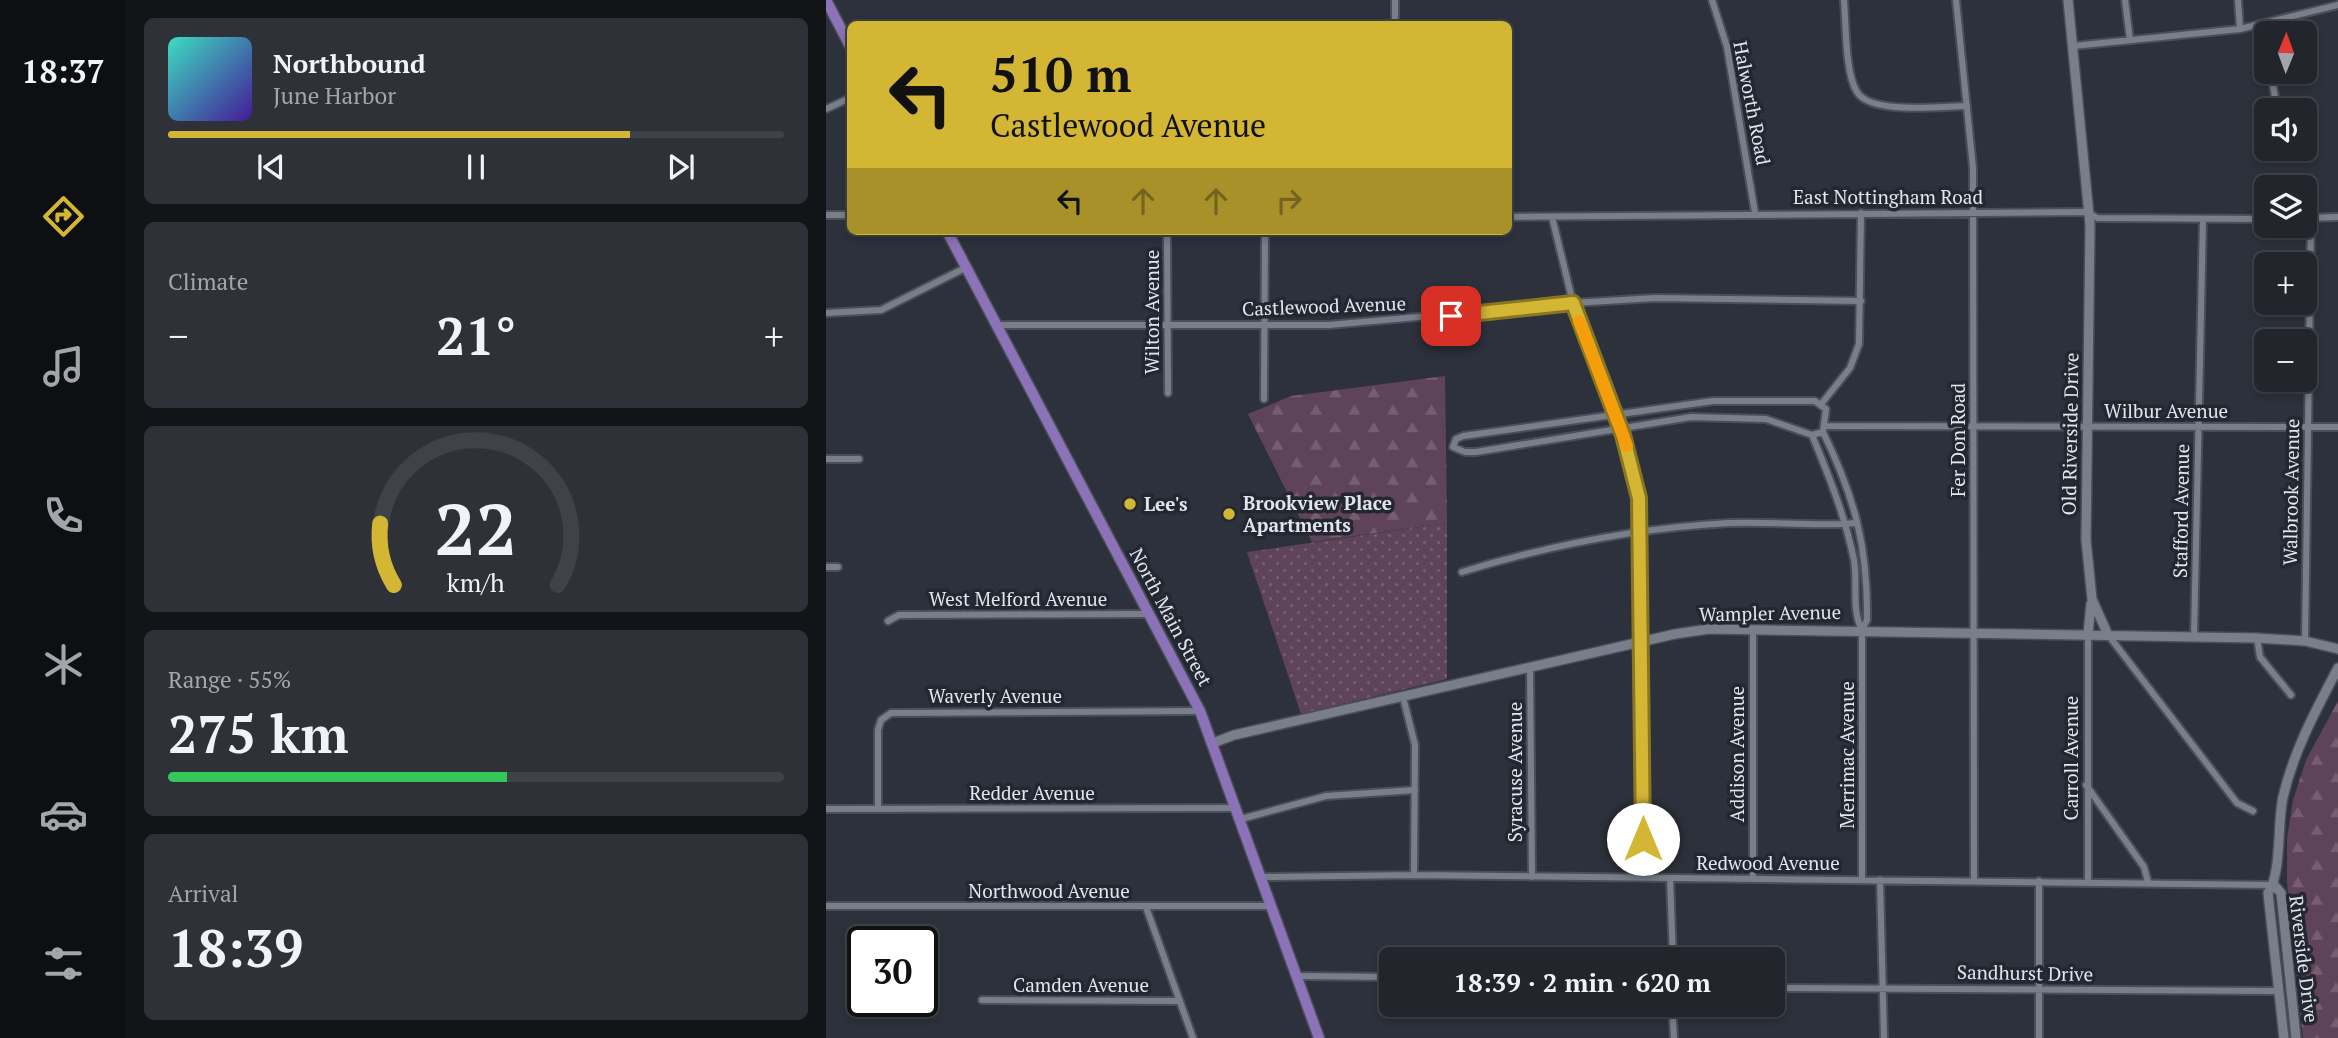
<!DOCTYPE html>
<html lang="en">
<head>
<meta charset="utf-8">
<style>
	:root { --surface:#22252c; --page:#2e3138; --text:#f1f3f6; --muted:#a2a5a9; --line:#3f4248; --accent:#d4b635 }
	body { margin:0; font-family:"PT Serif",serif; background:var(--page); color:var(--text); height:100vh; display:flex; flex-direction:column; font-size:26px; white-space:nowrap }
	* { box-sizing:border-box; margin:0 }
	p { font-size:23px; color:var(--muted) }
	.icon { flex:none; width:38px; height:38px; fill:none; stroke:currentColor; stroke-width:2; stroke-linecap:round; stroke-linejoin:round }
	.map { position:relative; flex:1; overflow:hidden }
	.details { display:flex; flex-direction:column; gap:18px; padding:18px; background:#131418; width:700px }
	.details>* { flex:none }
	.banner { position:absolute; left:21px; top:21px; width:665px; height:214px; border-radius:10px; box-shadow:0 4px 10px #0003,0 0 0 2px var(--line); background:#d4b635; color:#111; overflow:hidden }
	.needle { width:46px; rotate:1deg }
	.fabs { position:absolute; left:1428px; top:21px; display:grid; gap:14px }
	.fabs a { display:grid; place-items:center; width:63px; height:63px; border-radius:10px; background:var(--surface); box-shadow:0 4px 10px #0003,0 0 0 2px var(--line); font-size:35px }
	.speed { position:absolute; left:21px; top:926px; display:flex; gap:14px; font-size:35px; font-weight:700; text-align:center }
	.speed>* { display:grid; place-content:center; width:91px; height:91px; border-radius:50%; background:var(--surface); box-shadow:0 4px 10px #0003,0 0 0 2px var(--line); line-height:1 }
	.speed .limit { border:4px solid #111; border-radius:10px; background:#fff; color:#111 }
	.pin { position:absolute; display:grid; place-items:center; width:60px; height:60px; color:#fff; margin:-30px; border-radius:14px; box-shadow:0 4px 10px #0006 }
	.me { position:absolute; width:77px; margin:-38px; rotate:0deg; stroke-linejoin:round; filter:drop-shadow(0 0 5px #0008) }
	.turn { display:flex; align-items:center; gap:24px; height:147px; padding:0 28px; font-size:32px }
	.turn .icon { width:91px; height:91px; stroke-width:2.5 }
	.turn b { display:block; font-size:49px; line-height:60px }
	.lanes { display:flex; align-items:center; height:66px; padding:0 28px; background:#0003; justify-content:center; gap:35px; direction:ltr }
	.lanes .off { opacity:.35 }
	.big { font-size:52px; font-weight:700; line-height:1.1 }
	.details .tile { flex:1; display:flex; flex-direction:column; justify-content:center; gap:10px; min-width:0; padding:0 24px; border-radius:10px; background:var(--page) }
	.details .dial { align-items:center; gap:0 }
	.dial svg { height:182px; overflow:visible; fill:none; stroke:var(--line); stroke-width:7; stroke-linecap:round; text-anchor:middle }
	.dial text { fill:var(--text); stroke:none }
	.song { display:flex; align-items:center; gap:21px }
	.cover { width:84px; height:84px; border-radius:10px; background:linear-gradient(135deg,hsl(170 70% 55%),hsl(260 70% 35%)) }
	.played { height:7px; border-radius:4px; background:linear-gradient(90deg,var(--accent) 75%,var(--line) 75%) }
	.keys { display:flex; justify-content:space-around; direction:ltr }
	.heat { display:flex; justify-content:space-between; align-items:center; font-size:38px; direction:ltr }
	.charge { height:10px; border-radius:5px; background:linear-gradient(90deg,#34c759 55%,var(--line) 0) }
	.trip { position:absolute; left:553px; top:947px; width:406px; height:70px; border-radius:10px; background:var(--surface); box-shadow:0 4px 10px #0003,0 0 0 2px var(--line); font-weight:700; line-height:70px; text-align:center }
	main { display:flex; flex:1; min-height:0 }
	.tabs { display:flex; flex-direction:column; width:126px; justify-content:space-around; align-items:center; background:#0e0f12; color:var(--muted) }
	.tabs .icon { width:49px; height:49px }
	.tabs .selected { color:var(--accent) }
	.tabs b { font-size:32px; color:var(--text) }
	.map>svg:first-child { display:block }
	.grass { fill:url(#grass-dots) }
	.forest { fill:url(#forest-firs) }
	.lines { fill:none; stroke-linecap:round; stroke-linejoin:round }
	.street-casing { stroke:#4a4e57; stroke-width:10 }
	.secondary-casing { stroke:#4a4e57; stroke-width:12 }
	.primary-casing { stroke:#4a4e57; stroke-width:13 }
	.street { stroke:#797e8a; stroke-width:6 }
	.secondary { stroke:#797e8a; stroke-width:9 }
	.primary { stroke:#8c72b8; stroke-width:10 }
	.route-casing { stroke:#8a7622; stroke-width:18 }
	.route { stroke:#d4b635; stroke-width:12 }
	.slow { stroke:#f59e0b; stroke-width:12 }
	.poi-dot { fill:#d4b635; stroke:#232731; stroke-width:2.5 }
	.labels { text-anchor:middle; stroke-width:7; stroke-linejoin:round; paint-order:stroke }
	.street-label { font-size:19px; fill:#e2e5ec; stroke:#232731 }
	.poi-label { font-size:19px; font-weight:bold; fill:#e2e5ec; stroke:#232731; text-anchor:start }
</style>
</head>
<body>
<main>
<nav class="tabs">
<b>18:37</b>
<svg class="icon selected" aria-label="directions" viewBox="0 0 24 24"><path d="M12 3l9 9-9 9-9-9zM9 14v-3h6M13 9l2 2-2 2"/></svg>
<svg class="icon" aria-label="music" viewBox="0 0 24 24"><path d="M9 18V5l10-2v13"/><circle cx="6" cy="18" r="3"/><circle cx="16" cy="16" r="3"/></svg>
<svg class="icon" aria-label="phone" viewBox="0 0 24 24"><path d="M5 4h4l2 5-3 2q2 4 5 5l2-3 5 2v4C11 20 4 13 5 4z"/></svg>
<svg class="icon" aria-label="climate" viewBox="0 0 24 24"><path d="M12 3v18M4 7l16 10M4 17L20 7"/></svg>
<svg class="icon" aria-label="car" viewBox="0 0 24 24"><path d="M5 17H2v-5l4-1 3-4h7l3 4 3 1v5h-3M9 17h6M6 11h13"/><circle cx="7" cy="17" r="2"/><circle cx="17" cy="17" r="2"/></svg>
<svg class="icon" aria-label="filters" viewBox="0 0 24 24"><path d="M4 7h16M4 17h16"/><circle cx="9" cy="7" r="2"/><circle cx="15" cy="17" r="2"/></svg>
</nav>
<section class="details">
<div class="tile">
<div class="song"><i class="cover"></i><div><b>Northbound</b><p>June Harbor</p></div></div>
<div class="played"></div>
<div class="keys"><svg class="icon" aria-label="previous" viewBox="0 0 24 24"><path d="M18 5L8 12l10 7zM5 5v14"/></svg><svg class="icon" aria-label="pause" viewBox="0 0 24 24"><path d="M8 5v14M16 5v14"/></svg><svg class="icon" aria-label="next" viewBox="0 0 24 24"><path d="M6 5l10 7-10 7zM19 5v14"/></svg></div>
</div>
<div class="tile"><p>Climate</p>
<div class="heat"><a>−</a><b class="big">21°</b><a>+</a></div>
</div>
<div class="tile dial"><svg viewBox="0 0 100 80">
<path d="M14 69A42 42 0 1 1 86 69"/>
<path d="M14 69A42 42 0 0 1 8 42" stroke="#d4b635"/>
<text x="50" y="56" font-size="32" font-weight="700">22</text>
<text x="50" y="72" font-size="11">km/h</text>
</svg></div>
<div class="tile"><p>Range · 55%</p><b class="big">275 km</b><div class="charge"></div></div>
<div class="tile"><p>Arrival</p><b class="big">18:39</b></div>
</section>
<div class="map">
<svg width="1512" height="1038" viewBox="0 0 1512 1038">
	<defs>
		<pattern id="grass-dots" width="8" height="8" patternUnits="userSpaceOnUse" patternTransform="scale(1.75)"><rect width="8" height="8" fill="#5f4358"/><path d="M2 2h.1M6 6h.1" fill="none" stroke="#765e70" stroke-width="1.8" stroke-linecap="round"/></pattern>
		<pattern id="forest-firs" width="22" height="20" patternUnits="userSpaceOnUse" patternTransform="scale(1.75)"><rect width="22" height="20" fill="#5f4358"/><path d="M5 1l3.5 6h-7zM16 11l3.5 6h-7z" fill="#765e70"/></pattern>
	</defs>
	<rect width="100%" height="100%" fill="#2d313b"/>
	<path class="grass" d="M621,523v156l-146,35 -54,-162z"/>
	<path class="forest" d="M619,376l2,147 -135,19 -64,-128 43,-18z
		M1512,701v337h-35l-16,-156v-44l6,-38 13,-40z"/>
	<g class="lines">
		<defs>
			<path id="street" d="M886,0l15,47 28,166
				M1018,0c2,24 1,73 13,92 14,23 85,14 110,14
				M1130,0l17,168 1,713
				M1299,0l5,40
				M1412,0l2,29
				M569,24v-24
				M1437,25l3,19
				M1247,46l167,-17 98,-24
				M1445,72l6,38
				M0,109l24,-11
				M0,215h24
				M682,217l579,-5 10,6 169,1
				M726,217l21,86 51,132 15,63 4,380
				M1479,218l33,-1
				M341,231l1,162
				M0,313l55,-3 86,-43
				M172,325h331l244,-22 82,-5 206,3
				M438,399l1,-168
				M887,401h102l11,8 -3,23 -11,3 -46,-16 -75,-2 -215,35h-11l-12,-5 3,-8 7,-3z
				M996,403l28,-35 9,-24 2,-131
				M1001,426l511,1
				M997,432c32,66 45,115 44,188l-5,10
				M986,435c17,41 33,81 42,125 4,22 -3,50 8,70v250
				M0,459h33
				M0,567h12
				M636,572c88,-27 175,-44 267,-49 42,-2 86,4 128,0
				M62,621l11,-6 251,-1
				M1283,636l128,167 16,8
				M1368,637l9,-418
				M1431,638l3,19 31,38
				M1479,641l6,-423
				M704,667l2,210
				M577,697l12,48 -1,130
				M1260,785l58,82 4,15
				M52,808v-78l3,-10 10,-7 309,-2
				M0,809l411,-1
				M415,819l85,-23 89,-6
				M436,877l152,-2 860,10
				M844,878l3,81
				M927,879v-250
				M1054,880l4,158
				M1262,882v-248
				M0,906h446
				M320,907l47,131
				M471,976l94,1
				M947,988l505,3
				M156,1000l198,1
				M846,1004l2,34
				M1213,1038v-157"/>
			<path id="secondary" d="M1242,0l22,225 -4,315 6,59 16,36
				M1262,634l3,-30
				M387,743l21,-8 441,-101 34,-5 548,9 48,3 33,8
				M1448,885l7,8 15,145
				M1458,1038l-16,-145c14,-20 9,-69 15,-96 11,-47 33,-87 55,-129"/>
			<path id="primary" d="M0,0l24,46
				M121,231l253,480 119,327"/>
		</defs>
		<use href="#street" class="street-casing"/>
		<use href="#secondary" class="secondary-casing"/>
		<use href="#primary" class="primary-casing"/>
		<use href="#street" class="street"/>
		<use href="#secondary" class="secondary"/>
		<use href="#primary" class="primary"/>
	</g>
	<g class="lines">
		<defs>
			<path id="route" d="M625,316l122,-13 50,132 16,63 4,341"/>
		</defs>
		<use href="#route" class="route-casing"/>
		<use href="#route" class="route"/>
		<path class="slow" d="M753,321l48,125"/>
	</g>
	<g class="poi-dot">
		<circle cx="304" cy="504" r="7"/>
		<circle cx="403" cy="514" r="7"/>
	</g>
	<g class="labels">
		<g class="street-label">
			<text transform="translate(926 103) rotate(79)" y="7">Halworth Road</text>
			<text x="1062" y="204">East Nottingham Road</text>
			<text transform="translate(498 306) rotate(-2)" y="7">Castlewood Avenue</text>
			<text transform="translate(326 312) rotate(-90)" y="7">Wilton Avenue</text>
			<text x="1340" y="418">Wilbur Avenue</text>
			<text transform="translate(1244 434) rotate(-89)" y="7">Old Riverside Drive</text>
			<text transform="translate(1132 440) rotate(-90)" y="7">Fer Don Road</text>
			<text transform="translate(1465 492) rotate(-89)" y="7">Walbrook Avenue</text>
			<text transform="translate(1355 511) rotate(-89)" y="7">Stafford Avenue</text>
			<text x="192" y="606">West Melford Avenue</text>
			<text transform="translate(944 613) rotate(-1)" y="7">Wampler Avenue</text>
			<text transform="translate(345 617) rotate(62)" y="7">North Main Street</text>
			<text x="169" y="703">Waverly Avenue</text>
			<text transform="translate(911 754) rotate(-90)" y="7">Addison Avenue</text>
			<text transform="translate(1021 755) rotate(-90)" y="7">Merrimac Avenue</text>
			<text transform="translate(1245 758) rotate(-90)" y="7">Carroll Avenue</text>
			<text transform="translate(689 772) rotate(-90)" y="7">Syracuse Avenue</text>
			<text x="206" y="800">Redder Avenue</text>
			<text x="942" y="870">Redwood Avenue</text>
			<text x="223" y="898">Northwood Avenue</text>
			<text transform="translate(1478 959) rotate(83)" y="7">Riverside Drive</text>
			<text transform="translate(1199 973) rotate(1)" y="7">Sandhurst Drive</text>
			<text x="255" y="992">Camden Avenue</text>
		</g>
		<g class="poi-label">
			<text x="417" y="510">Brookview Place<tspan x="417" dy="22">Apartments</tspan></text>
			<text x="318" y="511">Lee's</text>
		</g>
	</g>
</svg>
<div class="fabs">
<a><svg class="needle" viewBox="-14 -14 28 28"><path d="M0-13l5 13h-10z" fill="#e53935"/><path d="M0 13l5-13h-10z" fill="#a2a5a9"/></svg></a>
<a><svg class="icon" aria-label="sound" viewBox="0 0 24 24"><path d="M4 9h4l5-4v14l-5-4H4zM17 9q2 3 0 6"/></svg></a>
<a><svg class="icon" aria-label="layers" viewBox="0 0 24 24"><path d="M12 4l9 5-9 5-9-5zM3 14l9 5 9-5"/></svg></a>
<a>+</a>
<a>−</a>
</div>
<div class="speed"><div class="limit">30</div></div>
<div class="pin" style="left:625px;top:316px;background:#d93025"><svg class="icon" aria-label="arrive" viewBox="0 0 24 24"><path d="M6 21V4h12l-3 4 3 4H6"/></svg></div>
<svg class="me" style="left:817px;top:839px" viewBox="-20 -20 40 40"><circle r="19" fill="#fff"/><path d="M0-13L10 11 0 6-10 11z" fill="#d4b635"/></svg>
<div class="trip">18:39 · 2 min · 620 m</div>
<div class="banner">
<div class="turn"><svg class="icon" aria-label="left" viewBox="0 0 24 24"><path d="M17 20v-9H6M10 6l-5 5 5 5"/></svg><div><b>510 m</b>Castlewood Avenue</div></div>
<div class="lanes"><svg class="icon" aria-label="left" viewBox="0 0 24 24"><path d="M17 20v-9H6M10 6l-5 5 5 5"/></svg><svg class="icon off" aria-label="ahead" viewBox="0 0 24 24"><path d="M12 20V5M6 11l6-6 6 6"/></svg><svg class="icon off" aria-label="ahead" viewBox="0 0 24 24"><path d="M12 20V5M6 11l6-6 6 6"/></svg><svg class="icon off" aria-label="right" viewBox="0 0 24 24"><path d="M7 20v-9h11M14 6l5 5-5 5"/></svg></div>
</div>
</div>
</main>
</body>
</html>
